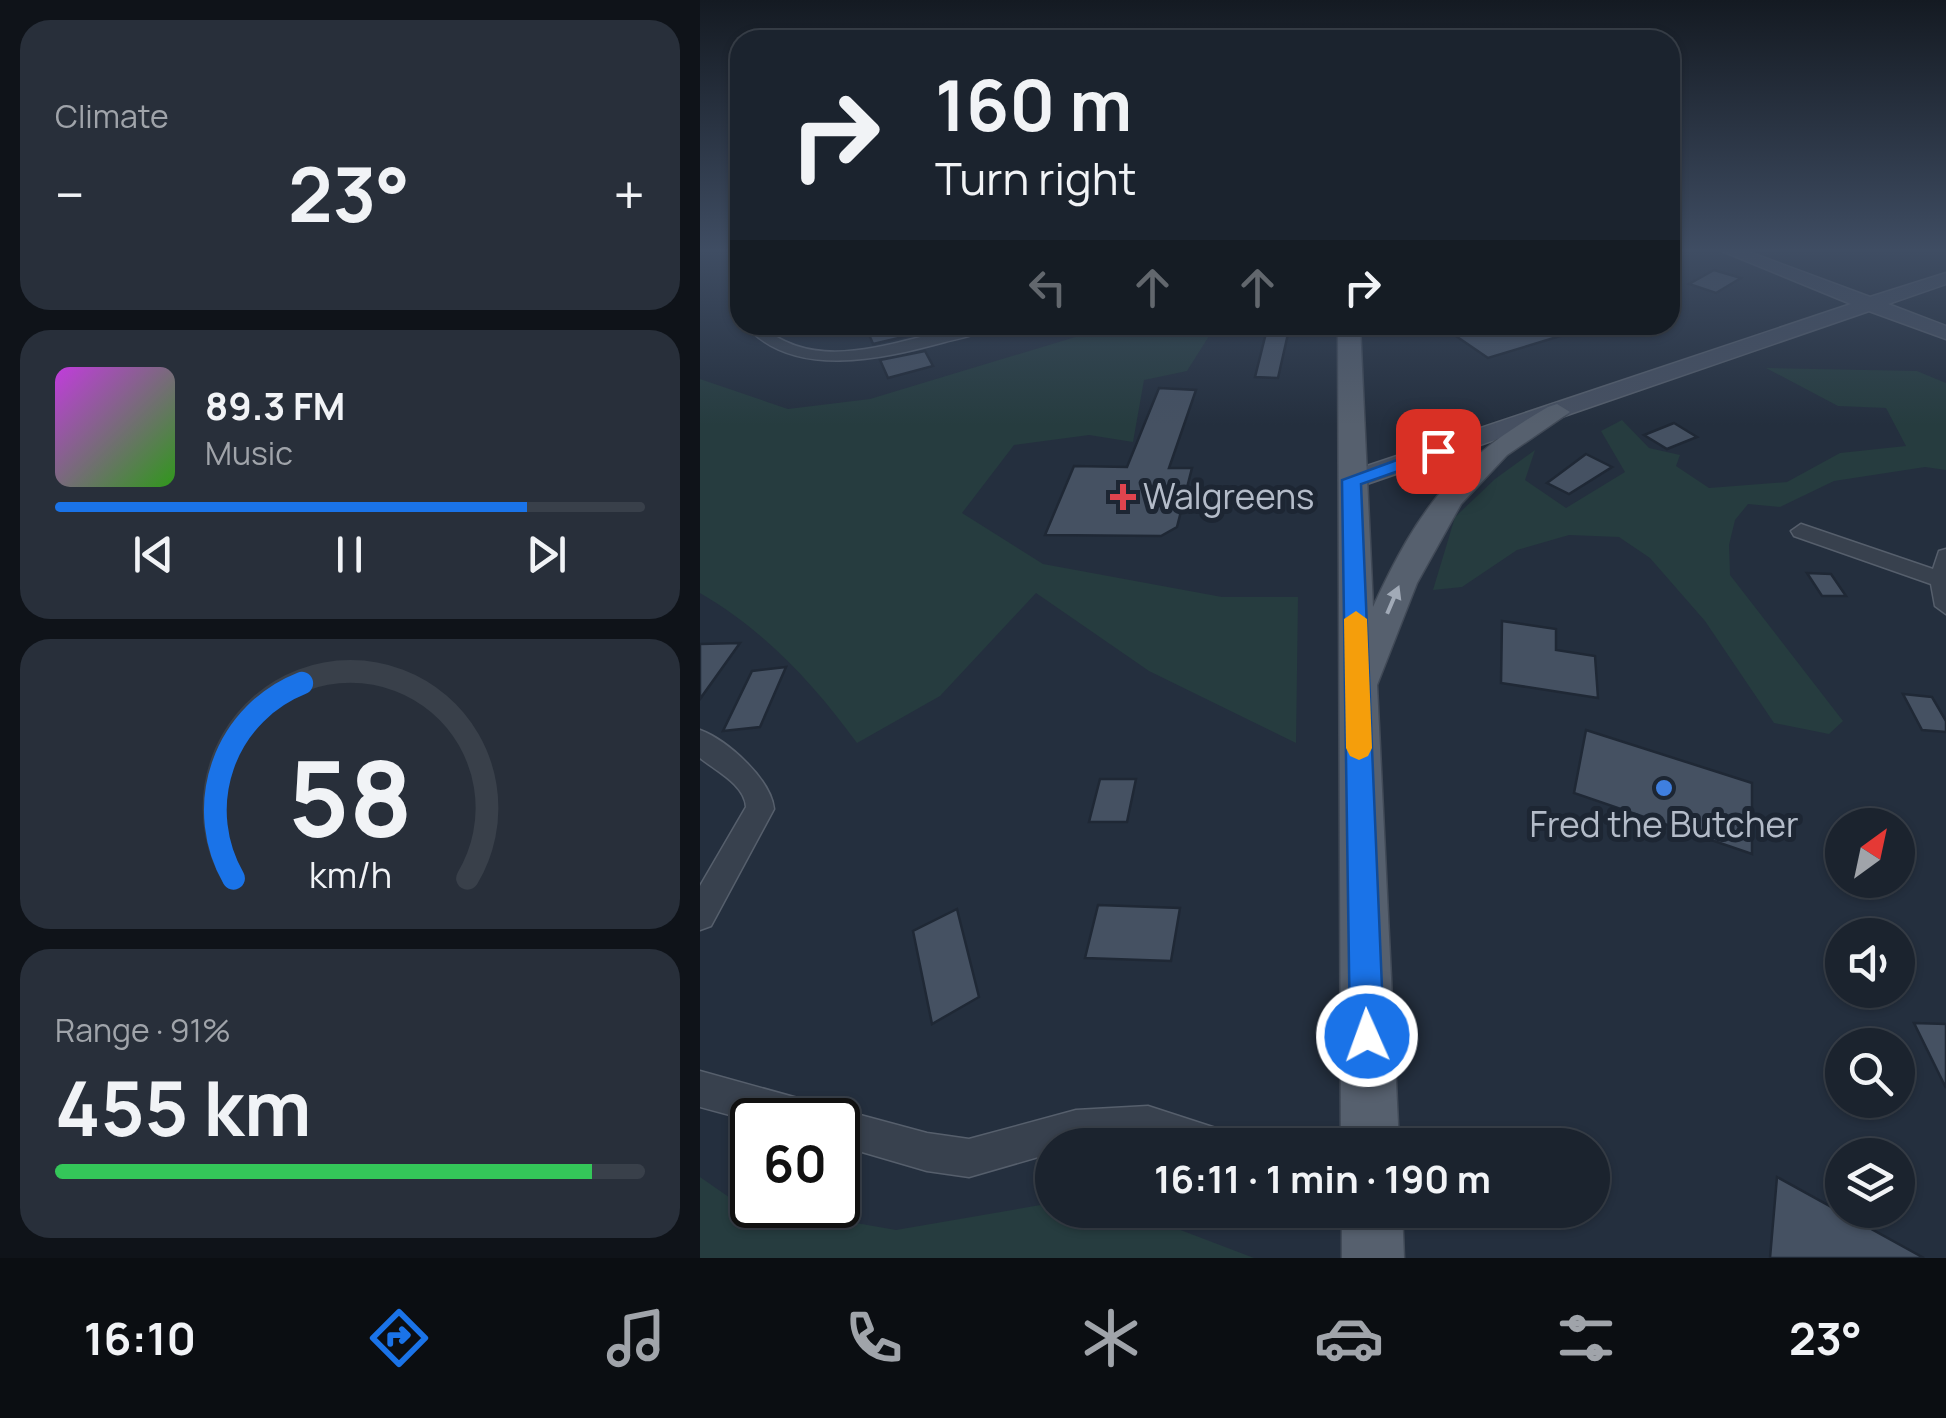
<!DOCTYPE html>
<html lang="en">
<head>
<meta charset="utf-8">
<style>
	:root { --surface:#1b232e; --page:#282f3a; --text:#f1f3f6; --muted:#a0a4aa; --line:#39404a; --accent:#1a73e8 }
	body { margin:0; font-family:Manrope,sans-serif; background:var(--page); color:var(--text); height:100vh; display:flex; flex-direction:column; font-size:38px; white-space:nowrap }
	* { box-sizing:border-box; margin:0 }
	p { font-size:32px; color:var(--muted) }
	.icon { flex:none; width:55px; height:55px; fill:none; stroke:currentColor; stroke-width:2; stroke-linecap:round; stroke-linejoin:round }
	.map { position:relative; flex:1; overflow:hidden }
	.details { display:flex; flex-direction:column; gap:20px; padding:20px; background:#0f1319; width:700px }
	.details>* { flex:none }
	.banner { position:absolute; left:30px; top:30px; width:950px; height:305px; border-radius:30px; box-shadow:0 2px 8px #0004,0 0 0 2px var(--line); background:#1b232e; color:var(--text); overflow:hidden }
	.needle { width:65px; rotate:33deg }
	.buttons { position:absolute; left:1125px; top:808px; display:grid; gap:20px }
	.buttons a { display:grid; place-items:center; width:90px; height:90px; border-radius:50%; background:var(--surface); box-shadow:0 2px 8px #0004,0 0 0 2px var(--line); font-size:50px }
	.speed { position:absolute; left:30px; top:1098px; display:flex; gap:20px; font-size:50px; font-weight:700; text-align:center }
	.speed>* { display:grid; place-content:center; width:130px; height:130px; border-radius:50%; background:var(--surface); box-shadow:0 2px 8px #0004,0 0 0 2px var(--line); line-height:1 }
	.speed .limit { border:5px solid #111; border-radius:15px; background:#fff; color:#111 }
	.pin { position:absolute; display:grid; place-items:center; width:85px; height:85px; color:#fff; margin:-42px; border-radius:20px; box-shadow:0 5px 15px #0006 }
	.me { position:absolute; width:110px; margin:-55px; rotate:358deg; stroke-linejoin:round; filter:drop-shadow(0 0 8px #0008) }
	.turn { display:flex; align-items:center; gap:35px; height:210px; padding:0 40px; font-size:45px }
	.turn .icon { width:130px; height:130px; stroke-width:2.5 }
	.turn b { display:block; font-size:70px; line-height:85px }
	.lanes { display:flex; align-items:center; height:95px; padding:0 40px; background:#0003; justify-content:center; gap:50px; direction:ltr }
	.lanes .off { opacity:.35 }
	.big { font-size:75px; font-weight:700; line-height:1.1 }
	.details .widget { flex:1; display:flex; flex-direction:column; justify-content:center; gap:15px; min-width:0; padding:0 35px; border-radius:30px; background:var(--page) }
	.details .dial { align-items:center; gap:0 }
	.dial svg { height:260px; overflow:visible; fill:none; stroke:var(--line); stroke-width:7; stroke-linecap:round; text-anchor:middle }
	.dial text { fill:var(--text); stroke:none }
	.song { display:flex; align-items:center; gap:30px }
	.cover { width:120px; height:120px; border-radius:15px; background:linear-gradient(135deg,hsl(290 70% 55%),hsl(110 70% 35%)) }
	.played { height:10px; border-radius:5px; background:linear-gradient(90deg,var(--accent) 80%,var(--line) 80%) }
	.keys { display:flex; justify-content:space-around; direction:ltr }
	.heat { display:flex; justify-content:space-between; align-items:center; font-size:55px; direction:ltr }
	.charge { height:15px; border-radius:8px; background:linear-gradient(90deg,#34c759 91%,var(--line) 0) }
	.trip { position:absolute; left:335px; top:1128px; width:575px; height:100px; border-radius:50px; background:var(--surface); box-shadow:0 2px 8px #0004,0 0 0 2px var(--line); font-weight:700; line-height:100px; text-align:center }
	.dock { display:flex; height:160px; justify-content:space-around; align-items:center; background:#0b0e12; color:var(--muted) }
	.dock .icon { width:70px; height:70px }
	.dock .selected { color:var(--accent) }
	.dock b { font-size:45px; color:var(--text) }
	main { display:flex; flex:1; min-height:0 }
	.map>svg:first-child { display:block }
	.green { fill:#263c3f }
	.building { fill:#455162; stroke:#1f2835; stroke-width:2.5 }
	.lines { fill:none; stroke-linecap:round; stroke-linejoin:round }
	.street-casing { stroke:#565f6c; stroke-width:3 }
	.secondary-casing { stroke:#565f6c; stroke-width:3 }
	.primary-casing { stroke:#414a57; stroke-width:3 }
	.street { fill:#38414e; fill-rule:evenodd }
	.secondary { fill:#465061; fill-rule:evenodd }
	.primary { fill:#56606e; fill-rule:evenodd }
	.oneway { fill:#a1aab7 }
	.route { fill:#1a73e8; stroke:#114b97; stroke-width:2.5 }
	.slow { fill:#f59e0b }
	.health-dot { fill:#e0444e; stroke:#1d2633; stroke-width:4 }
	.shop-dot { fill:#3f7fe0; stroke:#1d2633; stroke-width:4 }
	.labels { text-anchor:middle; stroke-width:10; stroke-linejoin:round; paint-order:stroke }
	.poi-label { font-size:35px; fill:#b4bcc9; stroke:#1d2633; text-anchor:start }
</style>
</head>
<body>
<main>
<section class="details">
<div class="widget"><p>Climate</p>
<div class="heat"><a>−</a><b class="big">23°</b><a>+</a></div>
</div>
<div class="widget">
<div class="song"><i class="cover"></i><div><b>89.3 FM</b><p>Music</p></div></div>
<div class="played"></div>
<div class="keys"><svg class="icon" aria-label="previous" viewBox="0 0 24 24"><path d="M18 5L8 12l10 7zM5 5v14"/></svg><svg class="icon" aria-label="pause" viewBox="0 0 24 24"><path d="M8 5v14M16 5v14"/></svg><svg class="icon" aria-label="next" viewBox="0 0 24 24"><path d="M6 5l10 7-10 7zM19 5v14"/></svg></div>
</div>
<div class="widget dial"><svg viewBox="0 0 100 80">
<path d="M14 69A42 42 0 1 1 86 69"/>
<path d="M14 69A42 42 0 0 1 35 9" stroke="#1a73e8"/>
<text x="50" y="56" font-size="32" font-weight="700">58</text>
<text x="50" y="72" font-size="11">km/h</text>
</svg></div>
<div class="widget"><p>Range · 91%</p><b class="big">455 km</b><div class="charge"></div></div>
</section>
<div class="map">
<svg width="1246" height="1258" viewBox="0 0 1246 1258">
	<rect width="100%" height="100%" fill="#242f3e"/>
	<path class="green" d="M415,325h109l-10,3 -27,43 -43,9 -11,62 -44,-7 -75,10 -52,68 81,51 179,33h76l-2,146 -147,-72 -113,-78 -96,103 -83,47c-44,-60 -92,-112 -157,-150v-214l88,30 82,-10z
		M1066,368l151,3 29,12v87l-21,-3 -91,14 -54,26 -32,-3 -13,16 -6,25 1,30 113,146 -14,13 -55,-11 -69,-102 -55,-63 -31,-21 -50,-2 -52,15 -55,37 -29,3 22,-73 40,-38 40,-29 -10,30 41,28 59,-36 -24,-41 21,-11 27,28 31,7 -4,11 33,22 78,-6 53,-29 66,-7 -20,-38 -48,-2z
		M0,1177l36,25 160,28 156,-27v7h76l126,48h-554z"/>
	<path class="building" d="M1014,270l27,8 -25,15 -27,-9z
		M165,325h46l5,9 -43,10z
		M568,325h22l-12,53 -23,-1z
		M773,325h107v5l-92,28 -38,-26z
		M225,351l8,15 -45,12 -8,-18z
		M459,388l37,2 -27,78h23l-15,59 -16,9 -116,-1 29,-69 53,1z
		M974,423l23,14 -30,12 -23,-14z
		M886,454l26,13 -43,27 -22,-11z
		M1107,573l24,1 15,22h-24z
		M802,621l54,8v21l39,6 3,42 -97,-15z
		M40,643l-40,56v-55z
		M86,667l-26,60 -37,4 29,-60z
		M1203,694l29,3 14,24v11l-24,-2z
		M886,730l166,53v71l-178,-61z
		M400,779h36l-9,43h-38z
		M398,905l82,3 -9,53 -86,-3z
		M257,909l22,88 -47,27 -19,-93z
		M1214,1023l32,1v64z
		M1077,1177l147,81h-154z"/>
	<g class="lines">
		<defs>
			<path id="street" d="M45,325h15c70,60 158,0 236,0 -14,9 -35,13 -51,17 -63,17 -151,38 -200,-17z
				M1101,524l132,45 6,-18 7,-2v65l-11,-8 -4,-22 -137,-48 -3,-5z
				M0,730c27,10 71,49 74,79l-63,117 -11,4v-44l46,-79c-1,-22 -30,-36 -46,-49z
				M0,1071l112,31 13,5 2,6 11,-4 89,24 42,6 107,-29 72,-4 80,26 6,13h-182v8l-83,24 -42,-6 -89,-26v-25l-86,1 -52,-14z"/>
			<path id="secondary" d="M1017,249h24l129,48 76,-24v11l-58,20 58,22v13l-77,-28 -508,175h-18l-4,-6 4,-6 508,-170z"/>
			<path id="primary" d="M638,325h22l13,282c45,-98 81,-146 175,-200l9,-3 13,8 -63,43 -46,49 -44,79 -40,102 22,460h-58z
				M642,1210h60l2,48h-62z"/>
		</defs>
		<use href="#street" class="street-casing"/>
		<use href="#secondary" class="secondary-casing"/>
		<use href="#primary" class="primary-casing"/>
		<use href="#street" class="street"/>
		<use href="#secondary" class="secondary"/>
		<use href="#primary" class="primary"/>
	</g>
	<defs><path id="oneway-solid" d="M-6-.8H1V-3.2L6.5 0L1 3.2V.8H-6Z" transform="scale(2.5)"/></defs>
	<use class="oneway" href="#oneway-solid" transform="translate(693 600) rotate(-67)"/>
	<linearGradient id="sky" x2="0" y2="1"><stop stop-color="#141a22"/><stop offset="0.59" stop-color="#3f4d63"/><stop offset="1" stop-color="#3f4d63" stop-opacity="0"/></linearGradient>
	<rect width="1246" height="425" fill="url(#sky)"/>
	<path class="route" d="M738,445l9,6 -3,4 -83,29 23,552 -5,12 -12,5 -12,-5 -5,-12 -8,-556z"/>
	<path class="slow" d="M656,611l11,8 5,129 -4,8 -9,4 -9,-4 -4,-8 -2,-129z"/>
	<path class="health-dot" d="M418 482h10v10h10v10h-10v10h-10v-10h-10v-10h10z"/>
	<circle class="shop-dot" cx="964" cy="788" r="10"/>
	<g class="labels">
		<g class="poi-label">
			<text x="443" y="509">Walgreens</text>
			<text x="964" y="837" text-anchor="middle">Fred the Butcher</text>
		</g>
	</g>
</svg>
<div class="buttons">
<a><svg class="needle" viewBox="-14 -14 28 28"><path d="M0-13l5 13h-10z" fill="#e53935"/><path d="M0 13l5-13h-10z" fill="#a0a4aa"/></svg></a>
<a><svg class="icon" aria-label="sound" viewBox="0 0 24 24"><path d="M4 9h4l5-4v14l-5-4H4zM17 9q2 3 0 6"/></svg></a>
<a><svg class="icon" aria-label="search" viewBox="0 0 24 24"><circle cx="10" cy="10" r="6"/><path d="M15 15l6 6"/></svg></a>
<a><svg class="icon" aria-label="layers" viewBox="0 0 24 24"><path d="M12 4l9 5-9 5-9-5zM3 14l9 5 9-5"/></svg></a>
</div>
<div class="speed"><div class="limit">60</div></div>
<div class="pin" style="left:738px;top:451px;background:#d93025"><svg class="icon" aria-label="arrive" viewBox="0 0 24 24"><path d="M6 21V4h12l-3 4 3 4H6"/></svg></div>
<svg class="me" style="left:667px;top:1036px" viewBox="-20 -20 40 40"><circle r="17" fill="#1a73e8" stroke="#fff" stroke-width="3"/><path d="M0-11L8 9 0 5-8 9z" fill="#fff"/></svg>
<div class="trip">16:11 · 1 min · 190 m</div>
<div class="banner">
<div class="turn"><svg class="icon" aria-label="right" viewBox="0 0 24 24"><path d="M7 20v-9h11M14 6l5 5-5 5"/></svg><div><b>160 m</b>Turn right</div></div>
<div class="lanes"><svg class="icon off" aria-label="left" viewBox="0 0 24 24"><path d="M17 20v-9H6M10 6l-5 5 5 5"/></svg><svg class="icon off" aria-label="ahead" viewBox="0 0 24 24"><path d="M12 20V5M6 11l6-6 6 6"/></svg><svg class="icon off" aria-label="ahead" viewBox="0 0 24 24"><path d="M12 20V5M6 11l6-6 6 6"/></svg><svg class="icon" aria-label="right" viewBox="0 0 24 24"><path d="M7 20v-9h11M14 6l5 5-5 5"/></svg></div>
</div>
</div>
</main>
<nav class="dock">
<b>16:10</b>
<svg class="icon selected" aria-label="directions" viewBox="0 0 24 24"><path d="M12 3l9 9-9 9-9-9zM9 14v-3h6M13 9l2 2-2 2"/></svg>
<svg class="icon" aria-label="music" viewBox="0 0 24 24"><path d="M9 18V5l10-2v13"/><circle cx="6" cy="18" r="3"/><circle cx="16" cy="16" r="3"/></svg>
<svg class="icon" aria-label="phone" viewBox="0 0 24 24"><path d="M5 4h4l2 5-3 2q2 4 5 5l2-3 5 2v4C11 20 4 13 5 4z"/></svg>
<svg class="icon" aria-label="climate" viewBox="0 0 24 24"><path d="M12 3v18M4 7l16 10M4 17L20 7"/></svg>
<svg class="icon" aria-label="car" viewBox="0 0 24 24"><path d="M5 17H2v-5l4-1 3-4h7l3 4 3 1v5h-3M9 17h6M6 11h13"/><circle cx="7" cy="17" r="2"/><circle cx="17" cy="17" r="2"/></svg>
<svg class="icon" aria-label="filters" viewBox="0 0 24 24"><path d="M4 7h16M4 17h16"/><circle cx="9" cy="7" r="2"/><circle cx="15" cy="17" r="2"/></svg>
<b>23°</b>
</nav>
</body>
</html>
